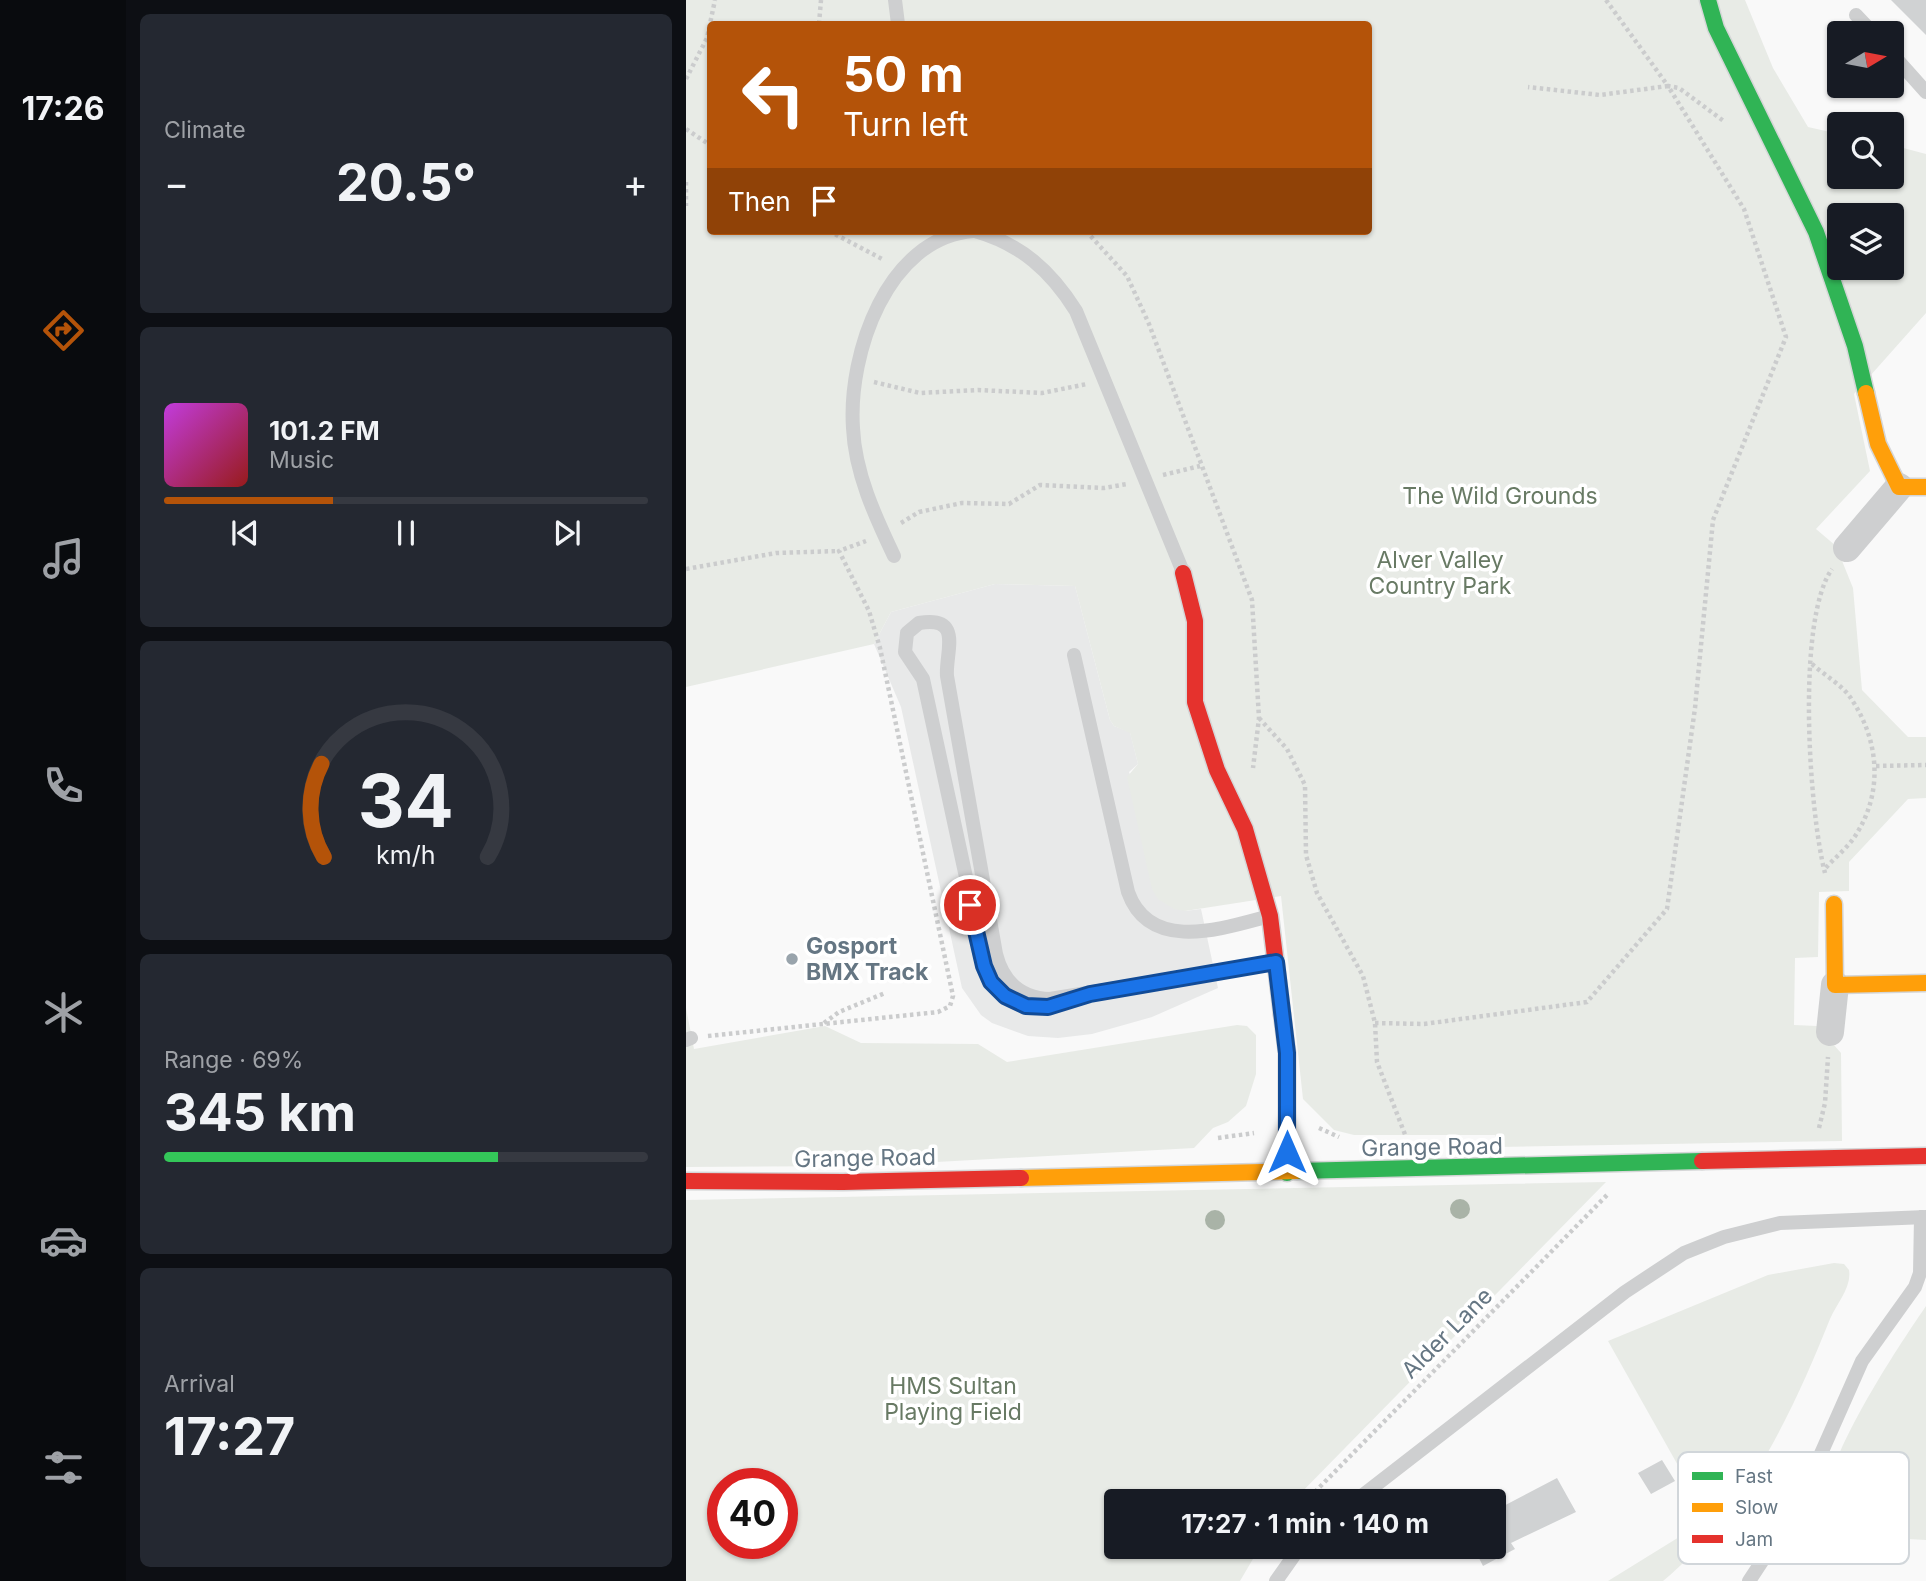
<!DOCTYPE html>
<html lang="en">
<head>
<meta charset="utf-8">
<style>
	:root { --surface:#171b24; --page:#242831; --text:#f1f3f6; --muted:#9ea1a6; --line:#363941; --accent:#b45309 }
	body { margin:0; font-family:Inter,sans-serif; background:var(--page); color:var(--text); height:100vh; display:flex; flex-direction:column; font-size:26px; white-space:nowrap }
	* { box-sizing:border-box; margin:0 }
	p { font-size:23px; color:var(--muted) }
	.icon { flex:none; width:38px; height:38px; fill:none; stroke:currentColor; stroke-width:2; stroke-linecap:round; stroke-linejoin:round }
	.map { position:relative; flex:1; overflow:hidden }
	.details { display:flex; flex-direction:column; gap:14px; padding:14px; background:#0d0f14; width:560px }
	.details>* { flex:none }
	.hud { position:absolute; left:21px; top:21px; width:665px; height:214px; border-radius:7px; box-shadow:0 2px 5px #0004; background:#b45309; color:#fff; overflow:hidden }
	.needle { width:46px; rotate:80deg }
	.fabs { position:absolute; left:1141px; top:21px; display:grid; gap:14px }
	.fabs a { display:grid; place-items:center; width:77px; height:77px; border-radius:7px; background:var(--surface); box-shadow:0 2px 5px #0004; font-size:35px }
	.speed { position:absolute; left:21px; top:1468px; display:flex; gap:14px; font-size:35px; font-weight:700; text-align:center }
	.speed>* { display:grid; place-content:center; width:91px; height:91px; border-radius:50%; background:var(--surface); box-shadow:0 2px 5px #0004; line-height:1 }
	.speed .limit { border:10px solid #d22; background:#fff; color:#111 }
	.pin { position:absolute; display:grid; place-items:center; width:60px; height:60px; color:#fff; margin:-30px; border:4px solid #fff; border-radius:50%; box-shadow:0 2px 7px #0007 }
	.me { position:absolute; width:77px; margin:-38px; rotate:0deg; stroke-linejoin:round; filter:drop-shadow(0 0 5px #0008) }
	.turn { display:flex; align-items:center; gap:24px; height:147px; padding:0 21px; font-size:32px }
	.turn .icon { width:91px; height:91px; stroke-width:2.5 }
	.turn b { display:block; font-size:49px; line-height:60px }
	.then { display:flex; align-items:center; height:66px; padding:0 21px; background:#0003; gap:14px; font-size:26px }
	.big { font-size:52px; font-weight:700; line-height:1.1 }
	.details .tile { flex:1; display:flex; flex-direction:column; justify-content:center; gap:10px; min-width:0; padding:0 24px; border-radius:10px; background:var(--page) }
	.details .dial { align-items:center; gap:0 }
	.dial svg { height:182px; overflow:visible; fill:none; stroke:var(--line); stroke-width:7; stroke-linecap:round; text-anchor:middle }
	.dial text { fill:var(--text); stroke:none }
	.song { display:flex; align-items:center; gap:21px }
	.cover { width:84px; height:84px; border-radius:10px; background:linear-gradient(135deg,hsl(290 70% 55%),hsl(0 70% 35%)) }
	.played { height:7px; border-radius:4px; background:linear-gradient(90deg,var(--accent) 35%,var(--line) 35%) }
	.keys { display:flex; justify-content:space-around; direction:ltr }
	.heat { display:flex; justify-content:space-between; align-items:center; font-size:38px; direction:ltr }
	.charge { height:10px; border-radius:5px; background:linear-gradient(90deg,#34c759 69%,var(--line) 0) }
	.trip { position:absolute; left:418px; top:1489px; width:402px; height:70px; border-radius:7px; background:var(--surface); box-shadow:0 2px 5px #0004; font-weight:700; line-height:70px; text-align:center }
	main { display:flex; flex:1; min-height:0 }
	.dock { display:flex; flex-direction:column; width:126px; justify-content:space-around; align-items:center; background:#090b0e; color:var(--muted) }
	.dock .icon { width:49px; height:49px }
	.dock .selected { color:var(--accent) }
	.dock b { font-size:32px; color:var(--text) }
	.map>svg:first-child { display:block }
	.built { fill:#e8e9e9 }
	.green { fill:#e8ebe6; fill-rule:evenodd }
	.building { fill:#d0d2d3 }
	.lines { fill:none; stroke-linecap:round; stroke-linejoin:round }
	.fast-casing { stroke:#d5d6d7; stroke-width:19 }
	.slow-casing { stroke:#d5d6d7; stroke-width:19 }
	.jam-casing { stroke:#d5d6d7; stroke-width:19 }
	.path { stroke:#cbcccd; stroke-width:4.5; stroke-dasharray:3.5 3.5; stroke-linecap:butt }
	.lane { stroke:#cecfd0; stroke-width:14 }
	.street { stroke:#cecfd0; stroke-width:28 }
	.fast { stroke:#30b455; stroke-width:16 }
	.slow { stroke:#ff9f0a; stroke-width:16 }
	.jam { stroke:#e5322d; stroke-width:16 }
	.tree { fill:#a9b3a7 }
	.route-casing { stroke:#114b97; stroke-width:18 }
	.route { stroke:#1a73e8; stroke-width:12 }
	.poi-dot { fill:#99a4ac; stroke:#fff; stroke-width:2.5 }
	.labels { text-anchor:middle; stroke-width:7; stroke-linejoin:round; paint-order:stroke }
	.park-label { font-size:23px; fill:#687a64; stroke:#fff }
	.poi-label { font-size:23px; font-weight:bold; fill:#657683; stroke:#fff; text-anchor:start }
	.street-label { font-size:23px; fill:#657683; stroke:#fff }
	.key { fill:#fff; stroke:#d1d6da; stroke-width:2 }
	.key-label { font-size:19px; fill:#657683 }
</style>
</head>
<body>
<main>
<nav class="dock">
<b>17:26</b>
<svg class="icon selected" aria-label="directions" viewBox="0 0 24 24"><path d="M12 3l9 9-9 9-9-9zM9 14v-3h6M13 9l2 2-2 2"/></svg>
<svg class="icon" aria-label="music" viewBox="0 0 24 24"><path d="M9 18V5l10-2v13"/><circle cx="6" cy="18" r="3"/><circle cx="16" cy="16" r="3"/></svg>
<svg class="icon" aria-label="phone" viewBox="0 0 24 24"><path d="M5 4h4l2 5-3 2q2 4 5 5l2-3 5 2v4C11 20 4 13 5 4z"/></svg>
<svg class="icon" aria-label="climate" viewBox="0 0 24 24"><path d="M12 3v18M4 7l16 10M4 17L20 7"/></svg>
<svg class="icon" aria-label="car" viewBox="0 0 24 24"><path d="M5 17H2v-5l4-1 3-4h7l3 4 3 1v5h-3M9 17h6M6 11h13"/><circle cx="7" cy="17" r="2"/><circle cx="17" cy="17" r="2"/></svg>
<svg class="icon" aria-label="filters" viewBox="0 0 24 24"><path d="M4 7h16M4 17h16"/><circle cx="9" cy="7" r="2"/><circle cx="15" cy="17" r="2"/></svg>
</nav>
<section class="details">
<div class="tile"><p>Climate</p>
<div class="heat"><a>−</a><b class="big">20.5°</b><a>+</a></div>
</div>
<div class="tile">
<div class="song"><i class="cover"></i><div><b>101.2 FM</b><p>Music</p></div></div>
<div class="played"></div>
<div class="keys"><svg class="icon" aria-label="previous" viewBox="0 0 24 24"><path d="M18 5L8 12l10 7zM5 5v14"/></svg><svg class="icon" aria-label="pause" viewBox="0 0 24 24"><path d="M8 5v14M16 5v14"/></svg><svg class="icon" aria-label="next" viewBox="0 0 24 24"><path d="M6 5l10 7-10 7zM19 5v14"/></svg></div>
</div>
<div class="tile dial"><svg viewBox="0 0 100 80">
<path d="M14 69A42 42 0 1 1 86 69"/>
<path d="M14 69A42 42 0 0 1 13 28" stroke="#b45309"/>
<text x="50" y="56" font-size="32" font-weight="700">34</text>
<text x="50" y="72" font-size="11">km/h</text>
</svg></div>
<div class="tile"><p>Range · 69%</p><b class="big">345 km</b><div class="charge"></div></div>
<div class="tile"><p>Arrival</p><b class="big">17:27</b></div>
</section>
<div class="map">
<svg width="1240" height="1581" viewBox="0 0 1240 1581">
	<rect width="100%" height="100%" fill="#f9f9f9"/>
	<path class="built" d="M309,584l80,2 35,134 4,6 16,6 8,32 -9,8 56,139 16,-2 17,79 -66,29 -60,17 -34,4 -30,-2 -36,-13 -11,-8 -19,-27 -61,-281 -27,-63 17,-32z"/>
	<path class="green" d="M0,0h1059l28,68 35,59 31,7v43h53v-32l34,9v159l-72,81 16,77 -54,58 20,17 17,42 9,102 46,47h18v61l-18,1 -59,63v29l-30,1 -1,65 -23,1 -1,67 23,1 24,27 1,88 -342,6 -5,-12h-141l-20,-5 -31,-31 -22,-203 -96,15 -11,-2 -16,-10 -6,-10 -25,-112 11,-13 -8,-31 -16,-7 -4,-6 -35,-134 -80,-2 -104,28 -17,32 -188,43zM24,24h658v207h-658zM1153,215h53v53h-53z
		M0,1008l8,41 131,-23 36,17 117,1 29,18 230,-37 10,1 9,9v39l-10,32 -18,16 -15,6 -19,20 -330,18 -178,1z
		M920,1182l-313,319 -177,1v45h144l-20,34h-554v-381zM37,1484h59v60h-59z
		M1148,1263l10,1 5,6c3,17 -12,33 -19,49 -39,97 -84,193 -167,262h-55l76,-47 16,-22 -2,-11 -90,-160 160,-66z
		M1240,1306v234l-93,-5c-43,-31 70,-195 93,-229z"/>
	<path class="building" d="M1205,0h35v35z
		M976,1460l13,21 -24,13 -13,-21z
		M871,1478l19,34 -65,31 4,6 -32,17 -6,-12 -4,3 -6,-10h27v-36z"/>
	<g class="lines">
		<defs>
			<path id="fast" d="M1022,0l8,28 100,204 39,114 11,47
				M596,1014l5,39v120
				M611,1171l405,-10"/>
			<path id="slow" d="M1180,393l12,51 21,43h27
				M1148,904l1,81 91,-2
				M335,1178l276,-7"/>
			<path id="jam" d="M497,573l12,48v81l22,68 28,59 25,87 12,98
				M1016,1161l224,-5
				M0,1181l157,1 178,-4"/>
		</defs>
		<use href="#fast" class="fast-casing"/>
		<use href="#slow" class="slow-casing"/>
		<use href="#jam" class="jam-casing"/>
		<path class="path" d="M920,0l62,86 11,2 46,34
			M133,24l2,-24
			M0,79l21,-41 8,-38
			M0,129l24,16
			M0,182v24
			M143,231l55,29
			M400,231l41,45 22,48 103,276 7,118 -6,50
			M188,382l46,11 58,-3 64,3 45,-9
			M477,475l37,-9
			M215,523l18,-11 43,-9 47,1 31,-19 64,3 23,-4
			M0,569l90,-16 63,-2
			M1126,664c12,11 32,22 40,36 27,41 31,91 5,133 -8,14 -23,25 -33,37
			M573,718l28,31 18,36 1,70 11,38 46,83 12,47 2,39 29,75
			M1190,766l50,-1
			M1139,873c-16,-61 -29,-253 7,-304
			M138,1023l15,-11 46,-19
			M689,1023l49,1 163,-22 80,-93 28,-201 18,-188 73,-183 -42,-128 -76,-123 -68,9 -72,-8
			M22,1036l230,-24 12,-6 3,-10 -73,-348 -11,-37 -30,-60 27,-10
			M633,1128l20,9
			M1133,1128l6,-25 3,-46
			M532,1138l36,-5
			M619,1502l302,-307"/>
		<path class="lane" d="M209,0l3,24
			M1170,15l17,18
			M1206,54l34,38
			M289,231c46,13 76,40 101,80l107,261
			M208,556c-19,-40 -39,-83 -41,-128 -5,-74 34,-190 120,-197
			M388,655l54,237c22,62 96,36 142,24
			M404,994c-39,11 -79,29 -103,-20l-64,-295 -18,-27 2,-19 12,-10c45,-8 26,30 28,53l49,278c7,28 25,44 54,45l226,-37
			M0,1040l5,-2
			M668,1502l271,-210 59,-39 40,-16 56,-14 146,-6
			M590,1581l24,-34
			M1063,1581l47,-71 66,-149 53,-74 5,-14 1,-56"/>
		<path class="street" d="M1161,548l52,-61
			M1144,1032l5,-47"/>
		<use href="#fast" class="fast"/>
		<use href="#slow" class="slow"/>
		<use href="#jam" class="jam"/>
	</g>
	<g class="tree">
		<circle cx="774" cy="1209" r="10"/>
		<circle cx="529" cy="1220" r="10"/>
	</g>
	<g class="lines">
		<defs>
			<path id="route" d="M284,905l14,61 7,16 14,14 21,10 22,1 42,-13 186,-32 11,91v99"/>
		</defs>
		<use href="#route" class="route-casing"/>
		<use href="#route" class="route"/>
	</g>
	<circle class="poi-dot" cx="106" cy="959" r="7"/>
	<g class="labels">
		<g class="park-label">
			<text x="814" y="504">The Wild Grounds</text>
			<text x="754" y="568">Alver Valley<tspan x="754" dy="26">Country Park</tspan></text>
			<text x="267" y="1394">HMS Sultan<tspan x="267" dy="26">Playing Field</tspan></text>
		</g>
		<g class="poi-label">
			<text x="120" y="954">Gosport<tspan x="120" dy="26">BMX Track</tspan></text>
		</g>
		<g class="street-label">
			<text transform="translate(746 1147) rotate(-1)" y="8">Grange Road</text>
			<text transform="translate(179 1158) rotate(-1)" y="8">Grange Road</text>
			<text transform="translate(761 1333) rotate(-45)" y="8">Alder Lane</text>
		</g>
	</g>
	<rect x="992" y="1452" width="231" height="112" rx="10" class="key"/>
	<rect x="1006" y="1472" width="31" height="8" fill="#30b455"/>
	<rect x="1006" y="1503" width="31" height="9" fill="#ff9f0a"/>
	<rect x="1006" y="1535" width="31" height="8" fill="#e5322d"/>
	<g class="key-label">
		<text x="1049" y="1483">Fast</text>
		<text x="1049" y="1514">Slow</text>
		<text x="1049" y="1546">Jam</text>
	</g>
</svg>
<div class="fabs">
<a><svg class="needle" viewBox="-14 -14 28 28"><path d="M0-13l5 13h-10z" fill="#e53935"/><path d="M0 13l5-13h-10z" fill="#9ea1a6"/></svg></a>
<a><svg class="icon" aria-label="search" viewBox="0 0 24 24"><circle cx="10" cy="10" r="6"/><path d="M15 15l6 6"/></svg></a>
<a><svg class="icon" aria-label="layers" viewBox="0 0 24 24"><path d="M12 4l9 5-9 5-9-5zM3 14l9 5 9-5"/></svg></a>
</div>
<div class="speed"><div class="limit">40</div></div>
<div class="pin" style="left:284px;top:905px;background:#d93025"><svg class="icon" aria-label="arrive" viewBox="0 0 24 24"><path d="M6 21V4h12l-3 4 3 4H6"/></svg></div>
<svg class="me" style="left:601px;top:1152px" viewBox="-20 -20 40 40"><path d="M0-17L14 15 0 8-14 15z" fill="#1a73e8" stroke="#fff" stroke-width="4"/></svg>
<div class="trip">17:27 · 1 min · 140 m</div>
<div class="hud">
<div class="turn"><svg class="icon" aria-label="left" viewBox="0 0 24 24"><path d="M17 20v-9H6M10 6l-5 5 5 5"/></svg><div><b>50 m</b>Turn left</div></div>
<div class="then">Then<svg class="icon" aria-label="arrive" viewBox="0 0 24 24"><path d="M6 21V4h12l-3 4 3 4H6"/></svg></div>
</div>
</div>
</main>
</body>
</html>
